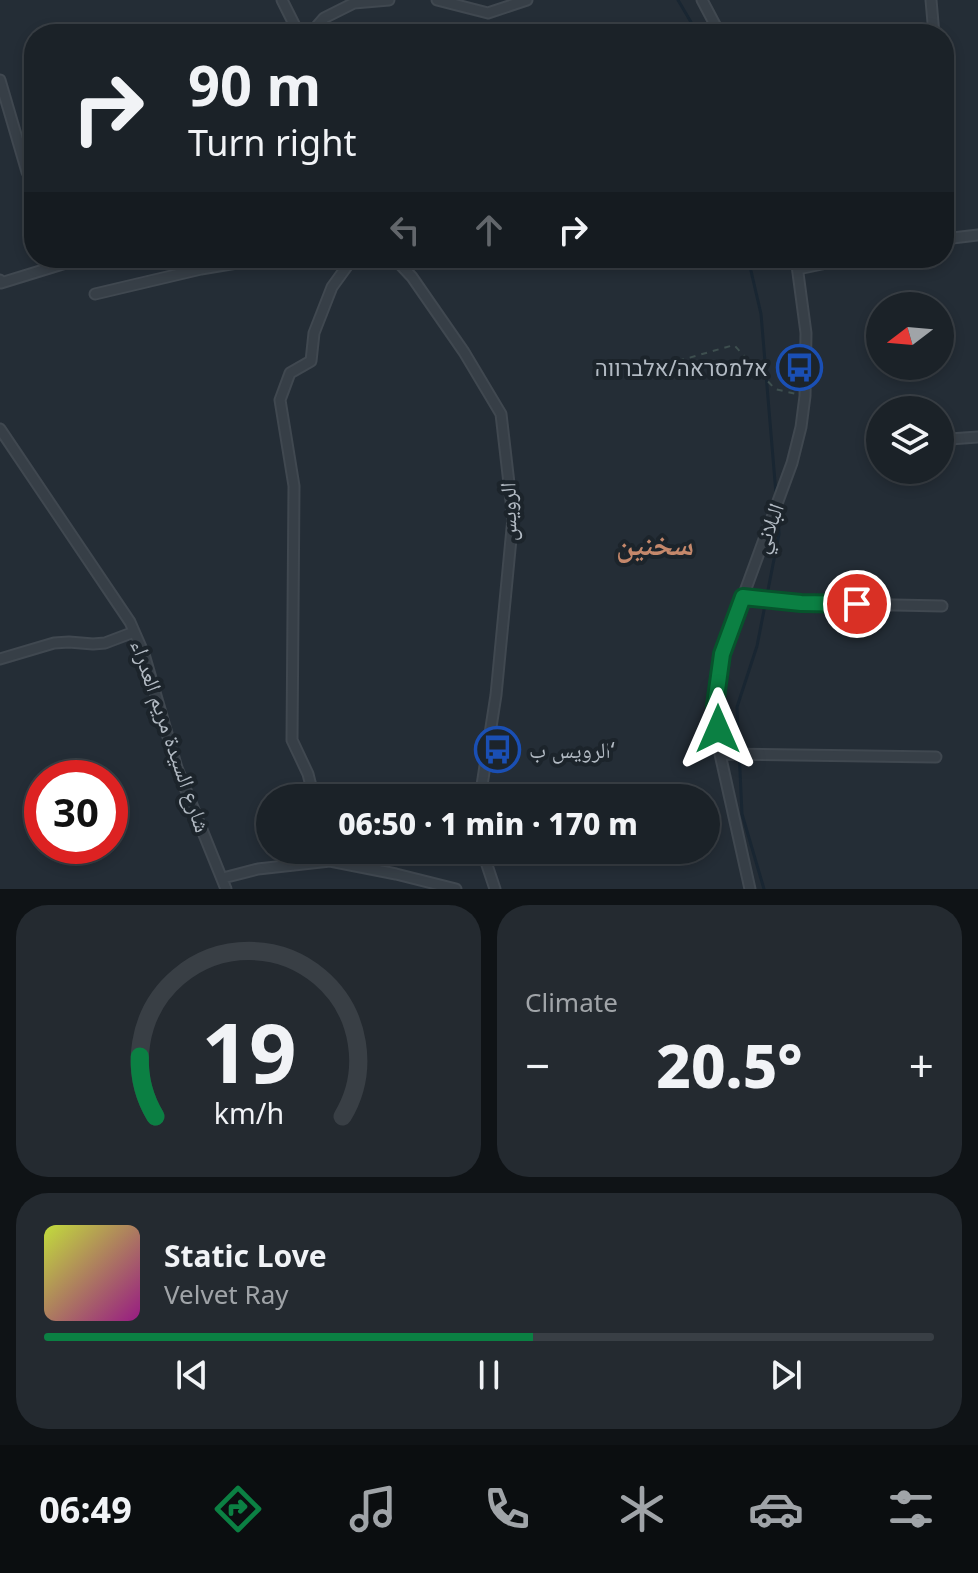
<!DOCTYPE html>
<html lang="en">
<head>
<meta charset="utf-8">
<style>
	:root { --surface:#1b2228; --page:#242a30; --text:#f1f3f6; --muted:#a0a4a8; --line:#393f45; --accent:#0b8043 }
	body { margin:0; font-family:"Noto Sans","Noto Naskh Arabic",Heebo,sans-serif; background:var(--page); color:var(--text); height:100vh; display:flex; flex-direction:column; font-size:30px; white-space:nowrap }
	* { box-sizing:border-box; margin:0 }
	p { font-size:26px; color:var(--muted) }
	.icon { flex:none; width:44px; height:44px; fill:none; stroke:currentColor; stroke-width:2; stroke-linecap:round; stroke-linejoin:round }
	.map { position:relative; height:889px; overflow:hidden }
	.panel { display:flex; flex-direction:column; gap:16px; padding:16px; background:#0f1316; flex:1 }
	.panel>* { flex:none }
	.guide { position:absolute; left:24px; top:24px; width:930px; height:244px; border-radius:32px; box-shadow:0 4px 12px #0003,0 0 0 2px var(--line); background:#1b2228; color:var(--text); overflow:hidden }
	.needle { width:52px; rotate:254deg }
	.buttons { position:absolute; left:866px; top:292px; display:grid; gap:16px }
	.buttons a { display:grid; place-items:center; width:88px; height:88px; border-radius:50%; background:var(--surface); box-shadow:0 4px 12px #0003,0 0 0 2px var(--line); font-size:40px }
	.speed { position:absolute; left:24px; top:760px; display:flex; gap:16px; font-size:40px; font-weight:700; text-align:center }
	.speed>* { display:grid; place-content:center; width:104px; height:104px; border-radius:50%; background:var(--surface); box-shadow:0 4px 12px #0003,0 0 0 2px var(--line); line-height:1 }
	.speed .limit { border:12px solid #d22; background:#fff; color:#111 }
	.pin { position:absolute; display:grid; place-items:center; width:68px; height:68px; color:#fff; margin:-34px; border:4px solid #fff; border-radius:50%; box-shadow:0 2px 8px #0007 }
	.me { position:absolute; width:88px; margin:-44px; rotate:0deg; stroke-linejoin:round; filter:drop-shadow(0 0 6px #0008) }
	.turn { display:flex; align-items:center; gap:28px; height:168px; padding:0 32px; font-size:36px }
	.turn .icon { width:104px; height:104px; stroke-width:2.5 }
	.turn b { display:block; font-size:56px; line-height:68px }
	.lanes { display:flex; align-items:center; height:76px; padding:0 32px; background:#0003; justify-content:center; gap:40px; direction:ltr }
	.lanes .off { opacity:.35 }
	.big { font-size:60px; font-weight:800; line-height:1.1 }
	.panel .card { flex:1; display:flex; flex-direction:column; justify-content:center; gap:12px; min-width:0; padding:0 28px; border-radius:32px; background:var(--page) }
	.panel .dial { align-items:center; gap:0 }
	.dial svg { height:208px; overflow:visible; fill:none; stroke:var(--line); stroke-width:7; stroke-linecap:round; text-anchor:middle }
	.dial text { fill:var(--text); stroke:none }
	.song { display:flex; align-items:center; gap:24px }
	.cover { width:96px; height:96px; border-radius:12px; background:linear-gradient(135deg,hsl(70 70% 55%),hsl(310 70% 35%)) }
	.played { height:8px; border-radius:4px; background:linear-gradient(90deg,var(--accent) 55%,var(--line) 55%) }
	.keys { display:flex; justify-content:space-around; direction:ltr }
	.heat { display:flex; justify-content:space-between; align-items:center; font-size:44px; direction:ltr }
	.panel .tiles { flex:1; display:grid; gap:16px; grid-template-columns:1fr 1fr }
	.card:last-child { grid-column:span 2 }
	.trip { position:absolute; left:256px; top:784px; width:464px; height:80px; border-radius:40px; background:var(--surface); box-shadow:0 4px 12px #0003,0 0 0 2px var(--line); font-weight:800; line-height:80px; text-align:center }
	.menu { display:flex; height:128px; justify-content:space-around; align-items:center; background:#0b0e10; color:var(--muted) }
	.menu .icon { width:56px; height:56px }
	.menu .current { color:var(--accent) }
	.menu b { font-size:36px; color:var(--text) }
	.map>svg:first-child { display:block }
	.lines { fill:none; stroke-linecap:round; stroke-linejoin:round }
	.stream { stroke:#192632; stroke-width:3 }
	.minor-casing { stroke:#404850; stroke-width:13 }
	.path { stroke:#3e4f4f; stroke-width:2; stroke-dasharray:6 6; stroke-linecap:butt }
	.minor { stroke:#373f47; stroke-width:9 }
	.route-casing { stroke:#07532c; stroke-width:20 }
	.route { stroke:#0b8043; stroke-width:14 }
	.labels { text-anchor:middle; stroke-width:8; stroke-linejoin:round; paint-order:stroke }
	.poi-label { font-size:22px; fill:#b2bac3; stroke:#1c242b; text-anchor:end }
	.street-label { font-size:22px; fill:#b2bac3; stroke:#1c242b }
	.district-label { font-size:30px; font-weight:bold; fill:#c5886b; stroke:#1c242b }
</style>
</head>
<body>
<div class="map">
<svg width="978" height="889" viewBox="0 0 978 889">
	<rect width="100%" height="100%" fill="#242d36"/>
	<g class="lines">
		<path class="stream" d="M678,0l20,34
			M748,258l13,56 15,180
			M764,889l-22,-75 -5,-107 20,-61 22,-112 -1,-20"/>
		<defs>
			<path id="minor" d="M282,0l17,34
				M437,0l51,13 39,-13
				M702,0l18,34
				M931,0l3,34
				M310,34l14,-16 30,-15 35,-3
				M0,80l27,92h7
				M944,239l34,-4
				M394,258l18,19 52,75 37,62 12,104 -17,177 -16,103
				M798,269l53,-11
				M0,280l1,3 65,-20
				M95,294l106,-25 67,-11
				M0,429l130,193 14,32 33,114 49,121
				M950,439l28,-2
				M743,597l58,6 141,3
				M0,659l54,-16 15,-1 24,2 12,-1 29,-11
				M720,754l216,3
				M314,798l-6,-24 -16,-34 2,-254 -14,-86 10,-27 21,-12 3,-28 18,-46 21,-29
				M327,850l3,11 66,13 60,15
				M482,850l13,39
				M223,878l35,-9 72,-8
				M750,889l-30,-135 -5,-49 7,-51 70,-191 9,-36 4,-31 1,-63 -10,-75"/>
		</defs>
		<use href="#minor" class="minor-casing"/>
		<path class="path" d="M632,374l102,-29 41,44 21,5"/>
		<use href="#minor" class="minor"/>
	</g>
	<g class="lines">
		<defs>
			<path id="route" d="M718,729l-3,-24 7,-51 21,-57 58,6 56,1"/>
		</defs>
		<use href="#route" class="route-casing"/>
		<use href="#route" class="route"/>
	</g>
	<defs>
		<symbol id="bus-ring" viewBox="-11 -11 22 22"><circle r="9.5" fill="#1c242b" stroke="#1a4fb4" stroke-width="1.5"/><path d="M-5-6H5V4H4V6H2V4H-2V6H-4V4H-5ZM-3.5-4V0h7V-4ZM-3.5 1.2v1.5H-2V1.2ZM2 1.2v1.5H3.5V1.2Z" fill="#1a4fb4"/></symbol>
	</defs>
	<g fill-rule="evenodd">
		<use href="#bus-ring" x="774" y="342" width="51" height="51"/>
		<use href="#bus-ring" x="472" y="724" width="51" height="51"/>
	</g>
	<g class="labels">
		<g class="poi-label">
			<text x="768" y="376">אלמסראה/אלברווה</text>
			<text x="529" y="758" text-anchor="start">الرويس ب‘</text>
		</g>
		<g class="street-label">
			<text transform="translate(508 512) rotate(-91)" y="8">الرويس</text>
			<text transform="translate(768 528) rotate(-70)" y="8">البلاني</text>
			<text transform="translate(171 736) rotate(71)" y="8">شارع السيدة مريم العدراء</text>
		</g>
		<g class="district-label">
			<text x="655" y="555">سخنين</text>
		</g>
	</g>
</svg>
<div class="buttons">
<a><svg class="needle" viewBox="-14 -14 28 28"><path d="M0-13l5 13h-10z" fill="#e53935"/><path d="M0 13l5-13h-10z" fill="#a0a4a8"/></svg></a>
<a><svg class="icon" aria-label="layers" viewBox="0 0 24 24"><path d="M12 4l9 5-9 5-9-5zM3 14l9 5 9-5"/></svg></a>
</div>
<div class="speed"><div class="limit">30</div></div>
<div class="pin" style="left:857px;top:604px;background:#d93025"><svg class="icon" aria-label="arrive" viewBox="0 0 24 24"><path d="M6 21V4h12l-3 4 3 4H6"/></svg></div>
<svg class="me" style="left:718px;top:729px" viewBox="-20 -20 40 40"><path d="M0-17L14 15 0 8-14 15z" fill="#0b8043" stroke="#fff" stroke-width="4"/></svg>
<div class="trip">06:50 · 1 min · 170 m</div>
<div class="guide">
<div class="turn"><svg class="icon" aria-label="right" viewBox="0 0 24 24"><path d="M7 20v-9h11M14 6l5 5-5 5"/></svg><div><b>90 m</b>Turn right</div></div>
<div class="lanes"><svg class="icon off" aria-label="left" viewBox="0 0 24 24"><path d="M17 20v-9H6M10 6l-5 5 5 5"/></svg><svg class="icon off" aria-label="ahead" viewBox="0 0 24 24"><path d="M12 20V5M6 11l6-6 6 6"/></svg><svg class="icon" aria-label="right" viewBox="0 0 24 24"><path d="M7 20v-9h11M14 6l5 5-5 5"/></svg></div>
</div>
</div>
<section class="panel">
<div class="tiles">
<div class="card dial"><svg viewBox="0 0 100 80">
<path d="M14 69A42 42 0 1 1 86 69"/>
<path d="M14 69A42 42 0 0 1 8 46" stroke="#0b8043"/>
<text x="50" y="56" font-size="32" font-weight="700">19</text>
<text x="50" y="72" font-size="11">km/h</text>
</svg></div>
<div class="card"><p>Climate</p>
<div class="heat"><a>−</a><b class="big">20.5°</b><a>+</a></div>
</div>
<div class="card">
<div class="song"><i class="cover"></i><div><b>Static Love</b><p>Velvet Ray</p></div></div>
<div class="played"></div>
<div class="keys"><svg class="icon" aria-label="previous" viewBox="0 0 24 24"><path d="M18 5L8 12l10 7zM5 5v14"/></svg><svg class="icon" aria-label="pause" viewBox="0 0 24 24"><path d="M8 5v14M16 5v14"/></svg><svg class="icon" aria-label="next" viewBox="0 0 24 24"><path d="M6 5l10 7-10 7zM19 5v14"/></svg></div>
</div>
</div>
</section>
<nav class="menu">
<b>06:49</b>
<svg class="icon current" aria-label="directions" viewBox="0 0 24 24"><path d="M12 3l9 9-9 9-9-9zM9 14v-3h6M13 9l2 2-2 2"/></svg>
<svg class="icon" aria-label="music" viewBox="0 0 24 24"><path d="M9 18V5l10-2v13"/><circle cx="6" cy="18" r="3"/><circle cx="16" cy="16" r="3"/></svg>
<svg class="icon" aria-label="phone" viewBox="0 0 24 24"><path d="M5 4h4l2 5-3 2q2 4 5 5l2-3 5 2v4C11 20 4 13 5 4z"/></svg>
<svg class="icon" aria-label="climate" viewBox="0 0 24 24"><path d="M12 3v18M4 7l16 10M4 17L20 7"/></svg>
<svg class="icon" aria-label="car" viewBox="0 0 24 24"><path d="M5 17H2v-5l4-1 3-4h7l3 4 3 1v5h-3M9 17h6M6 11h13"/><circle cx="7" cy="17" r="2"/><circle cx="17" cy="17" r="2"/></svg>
<svg class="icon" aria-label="filters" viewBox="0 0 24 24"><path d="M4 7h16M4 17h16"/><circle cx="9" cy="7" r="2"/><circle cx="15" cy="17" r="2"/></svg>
</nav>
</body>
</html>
